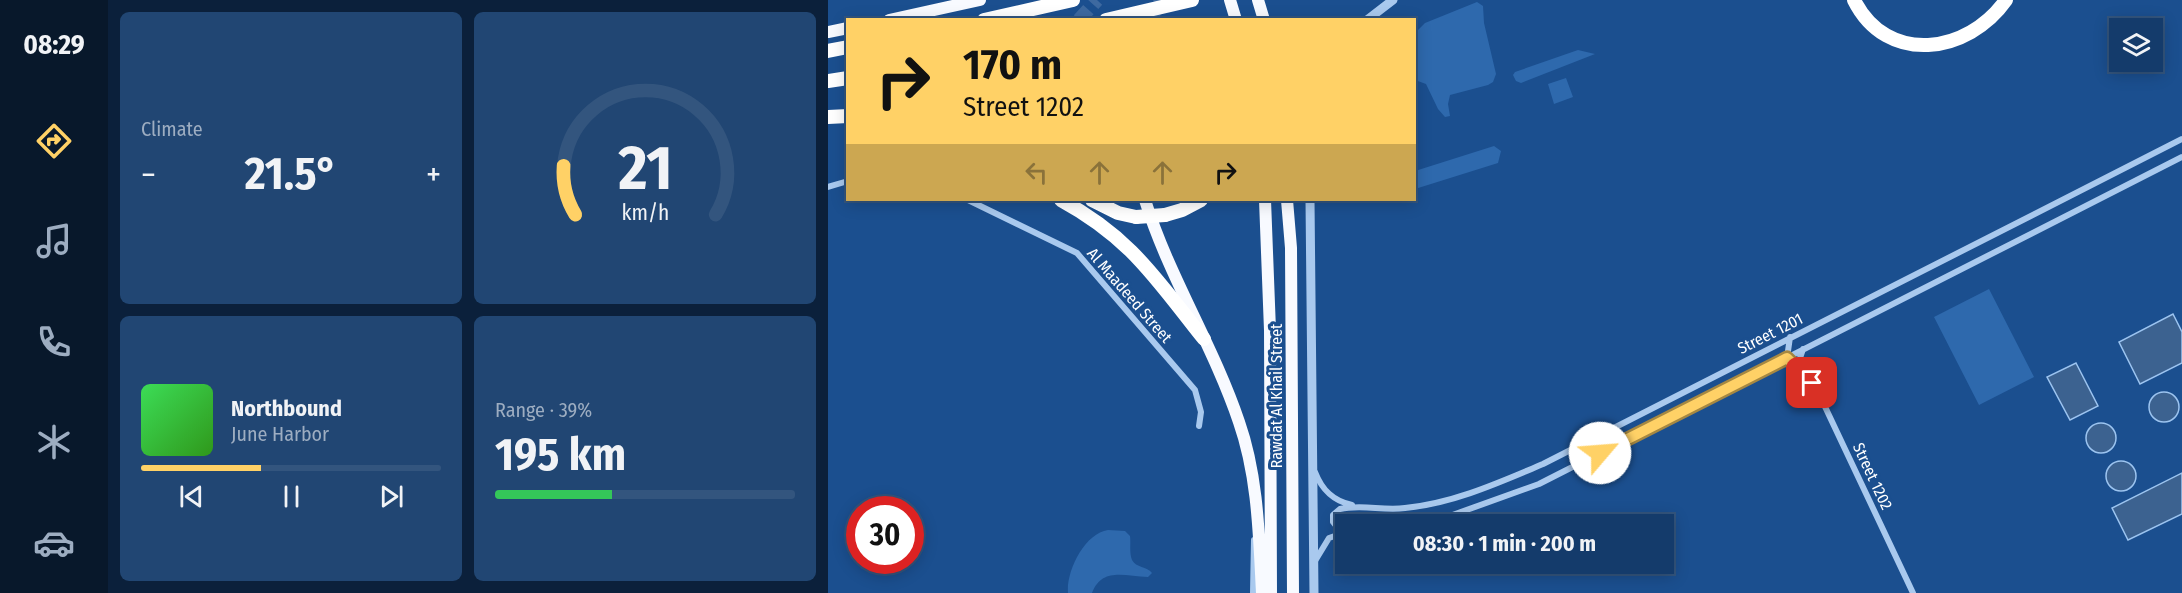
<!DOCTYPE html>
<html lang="en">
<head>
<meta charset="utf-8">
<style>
	:root { --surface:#143b6b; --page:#214673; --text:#f1f3f6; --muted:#9dadc1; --line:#33557e; --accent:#ffd166 }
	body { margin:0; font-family:"Fira Sans Condensed",sans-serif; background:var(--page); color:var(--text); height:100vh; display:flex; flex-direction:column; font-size:22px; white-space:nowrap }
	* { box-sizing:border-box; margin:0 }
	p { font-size:20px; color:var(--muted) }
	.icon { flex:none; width:33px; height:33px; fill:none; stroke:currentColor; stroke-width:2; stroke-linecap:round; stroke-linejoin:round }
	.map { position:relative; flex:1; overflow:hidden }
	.panel { display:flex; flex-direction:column; gap:12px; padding:12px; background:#0b203b; width:720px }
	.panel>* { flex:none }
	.guide { position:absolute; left:18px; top:18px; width:570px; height:183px; border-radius:0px; box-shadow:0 3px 15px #0003,0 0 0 2px var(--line); background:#ffd166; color:#111; overflow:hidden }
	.tools { position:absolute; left:1281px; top:18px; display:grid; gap:12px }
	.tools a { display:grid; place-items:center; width:54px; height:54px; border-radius:0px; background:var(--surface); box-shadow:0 3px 15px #0003,0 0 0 2px var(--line); font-size:30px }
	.speed { position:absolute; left:18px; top:496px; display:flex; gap:12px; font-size:30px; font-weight:700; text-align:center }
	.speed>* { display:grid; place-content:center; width:78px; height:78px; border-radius:50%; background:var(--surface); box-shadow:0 3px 15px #0003,0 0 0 2px var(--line); line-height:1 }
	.speed .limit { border:9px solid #d22; background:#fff; color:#111 }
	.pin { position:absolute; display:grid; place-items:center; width:51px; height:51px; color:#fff; margin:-26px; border-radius:12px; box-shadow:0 3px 9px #0006 }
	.me { position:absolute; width:66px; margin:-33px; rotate:63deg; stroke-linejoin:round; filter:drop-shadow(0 0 4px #0008) }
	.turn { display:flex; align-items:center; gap:21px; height:126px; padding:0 18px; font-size:27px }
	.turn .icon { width:78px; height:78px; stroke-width:2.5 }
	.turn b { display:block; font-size:42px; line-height:51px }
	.lanes { display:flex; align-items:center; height:57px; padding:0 18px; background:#0003; justify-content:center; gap:30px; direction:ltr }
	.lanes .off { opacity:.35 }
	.big { font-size:45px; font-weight:700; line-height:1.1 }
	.panel .tile { flex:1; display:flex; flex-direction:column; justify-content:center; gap:9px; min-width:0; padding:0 21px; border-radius:9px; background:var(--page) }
	.panel .dial { align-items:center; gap:0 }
	.dial svg { height:156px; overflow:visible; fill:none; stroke:var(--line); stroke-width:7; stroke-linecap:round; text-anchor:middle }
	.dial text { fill:var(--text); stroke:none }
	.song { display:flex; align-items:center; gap:18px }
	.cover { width:72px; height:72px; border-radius:9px; background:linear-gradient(135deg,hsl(130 70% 55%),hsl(110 70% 35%)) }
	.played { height:6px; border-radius:3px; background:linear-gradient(90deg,var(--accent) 40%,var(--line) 40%) }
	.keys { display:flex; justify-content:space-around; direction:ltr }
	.heat { display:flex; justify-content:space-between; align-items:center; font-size:33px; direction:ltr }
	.charge { height:9px; border-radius:4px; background:linear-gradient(90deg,#34c759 39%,var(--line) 0) }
	.panel .tiles { flex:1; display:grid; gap:12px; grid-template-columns:repeat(2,1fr) }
	.trip { position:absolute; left:507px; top:514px; width:339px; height:60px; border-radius:0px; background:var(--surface); box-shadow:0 3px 15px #0003,0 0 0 2px var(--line); font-weight:700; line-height:60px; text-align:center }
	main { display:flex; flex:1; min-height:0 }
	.dock { display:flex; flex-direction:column; width:108px; justify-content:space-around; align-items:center; background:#08182b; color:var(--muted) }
	.dock .icon { width:42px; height:42px }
	.dock .active { color:var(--accent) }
	.dock b { font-size:27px; color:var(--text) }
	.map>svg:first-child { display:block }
	.green { fill:#2e69ad }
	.water { fill:#3c6290; stroke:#9cc4f0; stroke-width:1.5 }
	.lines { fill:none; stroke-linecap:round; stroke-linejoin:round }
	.trunk-tunnel { stroke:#3d69a0; stroke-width:12; stroke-dasharray:12 6; stroke-linecap:butt }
	.motorway-tunnel { stroke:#3d69a0; stroke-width:14; stroke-dasharray:14 7; stroke-linecap:butt }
	.minor { stroke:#a9c9ee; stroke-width:6 }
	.tertiary { stroke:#a9c9ee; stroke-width:9 }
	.trunk { stroke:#f8faff; stroke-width:12 }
	.motorway { stroke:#fff; stroke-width:14 }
	.motorway-bridge { stroke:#fff; stroke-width:14 }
	.route-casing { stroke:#a68842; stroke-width:15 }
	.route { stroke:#ffd166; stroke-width:10 }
	.labels { text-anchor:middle; stroke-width:6; stroke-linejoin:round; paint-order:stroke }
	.street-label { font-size:16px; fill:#fff; stroke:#1b4f8f }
</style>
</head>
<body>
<main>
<nav class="dock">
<b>08:29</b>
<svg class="icon active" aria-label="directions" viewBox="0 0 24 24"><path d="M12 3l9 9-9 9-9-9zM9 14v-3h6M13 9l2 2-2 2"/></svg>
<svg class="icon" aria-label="music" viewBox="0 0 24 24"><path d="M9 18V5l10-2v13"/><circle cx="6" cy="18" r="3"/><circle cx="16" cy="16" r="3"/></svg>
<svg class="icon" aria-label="phone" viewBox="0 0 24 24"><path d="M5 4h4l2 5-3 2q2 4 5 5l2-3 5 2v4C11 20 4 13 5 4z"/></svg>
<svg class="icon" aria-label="climate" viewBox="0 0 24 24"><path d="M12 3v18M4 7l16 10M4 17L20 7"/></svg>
<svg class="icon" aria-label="car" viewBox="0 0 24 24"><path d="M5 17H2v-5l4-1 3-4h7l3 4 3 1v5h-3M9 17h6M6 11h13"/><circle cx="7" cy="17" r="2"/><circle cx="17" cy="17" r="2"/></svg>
</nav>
<section class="panel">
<div class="tiles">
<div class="tile"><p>Climate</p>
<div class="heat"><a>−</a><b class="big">21.5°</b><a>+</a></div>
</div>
<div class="tile dial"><svg viewBox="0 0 100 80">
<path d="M14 69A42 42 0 1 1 86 69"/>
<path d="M14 69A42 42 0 0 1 8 44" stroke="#ffd166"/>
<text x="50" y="56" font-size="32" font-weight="700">21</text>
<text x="50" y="72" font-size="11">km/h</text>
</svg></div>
<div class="tile">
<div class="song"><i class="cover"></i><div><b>Northbound</b><p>June Harbor</p></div></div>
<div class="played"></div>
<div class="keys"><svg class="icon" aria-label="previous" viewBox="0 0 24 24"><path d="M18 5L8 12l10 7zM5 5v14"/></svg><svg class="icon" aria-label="pause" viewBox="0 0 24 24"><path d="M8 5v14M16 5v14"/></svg><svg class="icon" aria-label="next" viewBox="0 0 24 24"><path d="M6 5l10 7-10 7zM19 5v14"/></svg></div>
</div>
<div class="tile"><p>Range · 39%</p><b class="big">195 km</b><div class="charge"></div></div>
</div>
</section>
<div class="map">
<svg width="1354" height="593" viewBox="0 0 1354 593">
	<rect width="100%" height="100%" fill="#1b4f8f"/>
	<path class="green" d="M649,2l6,4 1,17 12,51 -3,8 -5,3 -38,10 -2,9 2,12 -5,1 -7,-8 -12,-25 -11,-4v-47l10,-10z
		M750,50l17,4 -74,29 -5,-2 -3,-6 2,-3z
		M738,78l7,19 -19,7 -6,-20z
		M666,146l7,5 -3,12 -83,26v-18z
		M1161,289l45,88 -55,28 -45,-88z
		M280,530l17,1 5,5c1,7 -1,17 2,24 4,8 15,6 20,13l-4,4c-24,-1 -46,-10 -56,16h-24c-2,-22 17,-60 40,-63z"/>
	<path class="water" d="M1345,314l9,18v31l-42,21 -21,-42z
		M1248,363l22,43 -28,14 -23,-43z
		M1321 407a15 15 0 1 1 30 0a15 15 0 1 1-30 0Z
		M1258 438a15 15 0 1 1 30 0a15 15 0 1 1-30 0Z
		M1278 476a15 15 0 1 1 30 0a15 15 0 1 1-30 0Z
		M1354,473v41l-54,26 -16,-32z"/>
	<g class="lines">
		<path class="trunk-tunnel" d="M324,20l8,-20"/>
		<path class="motorway-tunnel" d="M251,20l18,-20"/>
		<path class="minor" d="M0,187l20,-6
			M140,200l109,53 118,137 6,22 -2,14
			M962,337l-3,21 25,25 7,11 94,199
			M973,370l-2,-9 4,-12
			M487,472c7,18 18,29 37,33
			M573,525l46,-8 92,-33 643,-327
			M518,530l-9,-3 -4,-5v-7l7,-6c22,-5 43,2 65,-1 49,-5 93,-25 138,-44l639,-325
			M487,561l14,-23 17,-6
			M425,593l1,-53"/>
		<path class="tertiary" d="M539,20l26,-20
			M482,200l4,393"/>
		<path class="trunk" d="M402,0l6,20
			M430,0l6,20
			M61,20l91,-20
			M0,32l20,-4
			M317,200c24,77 68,145 94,222 19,54 20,114 23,171
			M437,200l5,130 1,263
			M459,200l4,48 2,345"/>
		<path class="motorway" d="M1026,0c33,66 114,54 152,0
			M156,20l89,-20
			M278,20l86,-20
			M0,51l20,-4
			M0,81l20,-3
			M0,117l20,-1
			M233,200c70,38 95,79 143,139
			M264,200l26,13 18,4
			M337,215l17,-5 19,-10"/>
		<path class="motorway-bridge" d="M308,217l29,-2"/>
	</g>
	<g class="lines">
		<defs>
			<path id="route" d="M772,453l187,-95 25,25"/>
		</defs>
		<use href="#route" class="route-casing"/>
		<use href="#route" class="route"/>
	</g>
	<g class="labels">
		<g class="street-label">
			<text transform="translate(302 295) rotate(49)" y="6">Al Maadeed Street</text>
			<text transform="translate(942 333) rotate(-27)" y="6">Street 1201</text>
			<text transform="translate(448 396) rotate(-90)" y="6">Rawdat Al Khail Street</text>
			<text transform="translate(1045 476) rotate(65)" y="6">Street 1202</text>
		</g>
	</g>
</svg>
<div class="tools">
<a><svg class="icon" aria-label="layers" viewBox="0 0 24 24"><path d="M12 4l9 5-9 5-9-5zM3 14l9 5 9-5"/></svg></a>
</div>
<div class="speed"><div class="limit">30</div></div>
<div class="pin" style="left:984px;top:383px;background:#d93025"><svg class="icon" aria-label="arrive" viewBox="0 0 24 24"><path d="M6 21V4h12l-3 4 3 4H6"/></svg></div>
<svg class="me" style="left:772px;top:453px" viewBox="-20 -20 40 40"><circle r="19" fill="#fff"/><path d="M0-13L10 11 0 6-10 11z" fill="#ffd166"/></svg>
<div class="trip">08:30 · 1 min · 200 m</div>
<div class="guide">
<div class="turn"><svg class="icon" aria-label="right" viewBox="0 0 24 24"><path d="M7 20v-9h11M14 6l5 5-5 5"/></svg><div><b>170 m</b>Street 1202</div></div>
<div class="lanes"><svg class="icon off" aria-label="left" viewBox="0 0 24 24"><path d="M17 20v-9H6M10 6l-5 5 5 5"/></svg><svg class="icon off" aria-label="ahead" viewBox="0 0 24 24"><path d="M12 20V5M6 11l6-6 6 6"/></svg><svg class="icon off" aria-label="ahead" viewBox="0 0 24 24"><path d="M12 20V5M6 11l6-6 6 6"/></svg><svg class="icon" aria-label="right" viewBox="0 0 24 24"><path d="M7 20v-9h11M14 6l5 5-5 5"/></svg></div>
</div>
</div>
</main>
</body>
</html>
